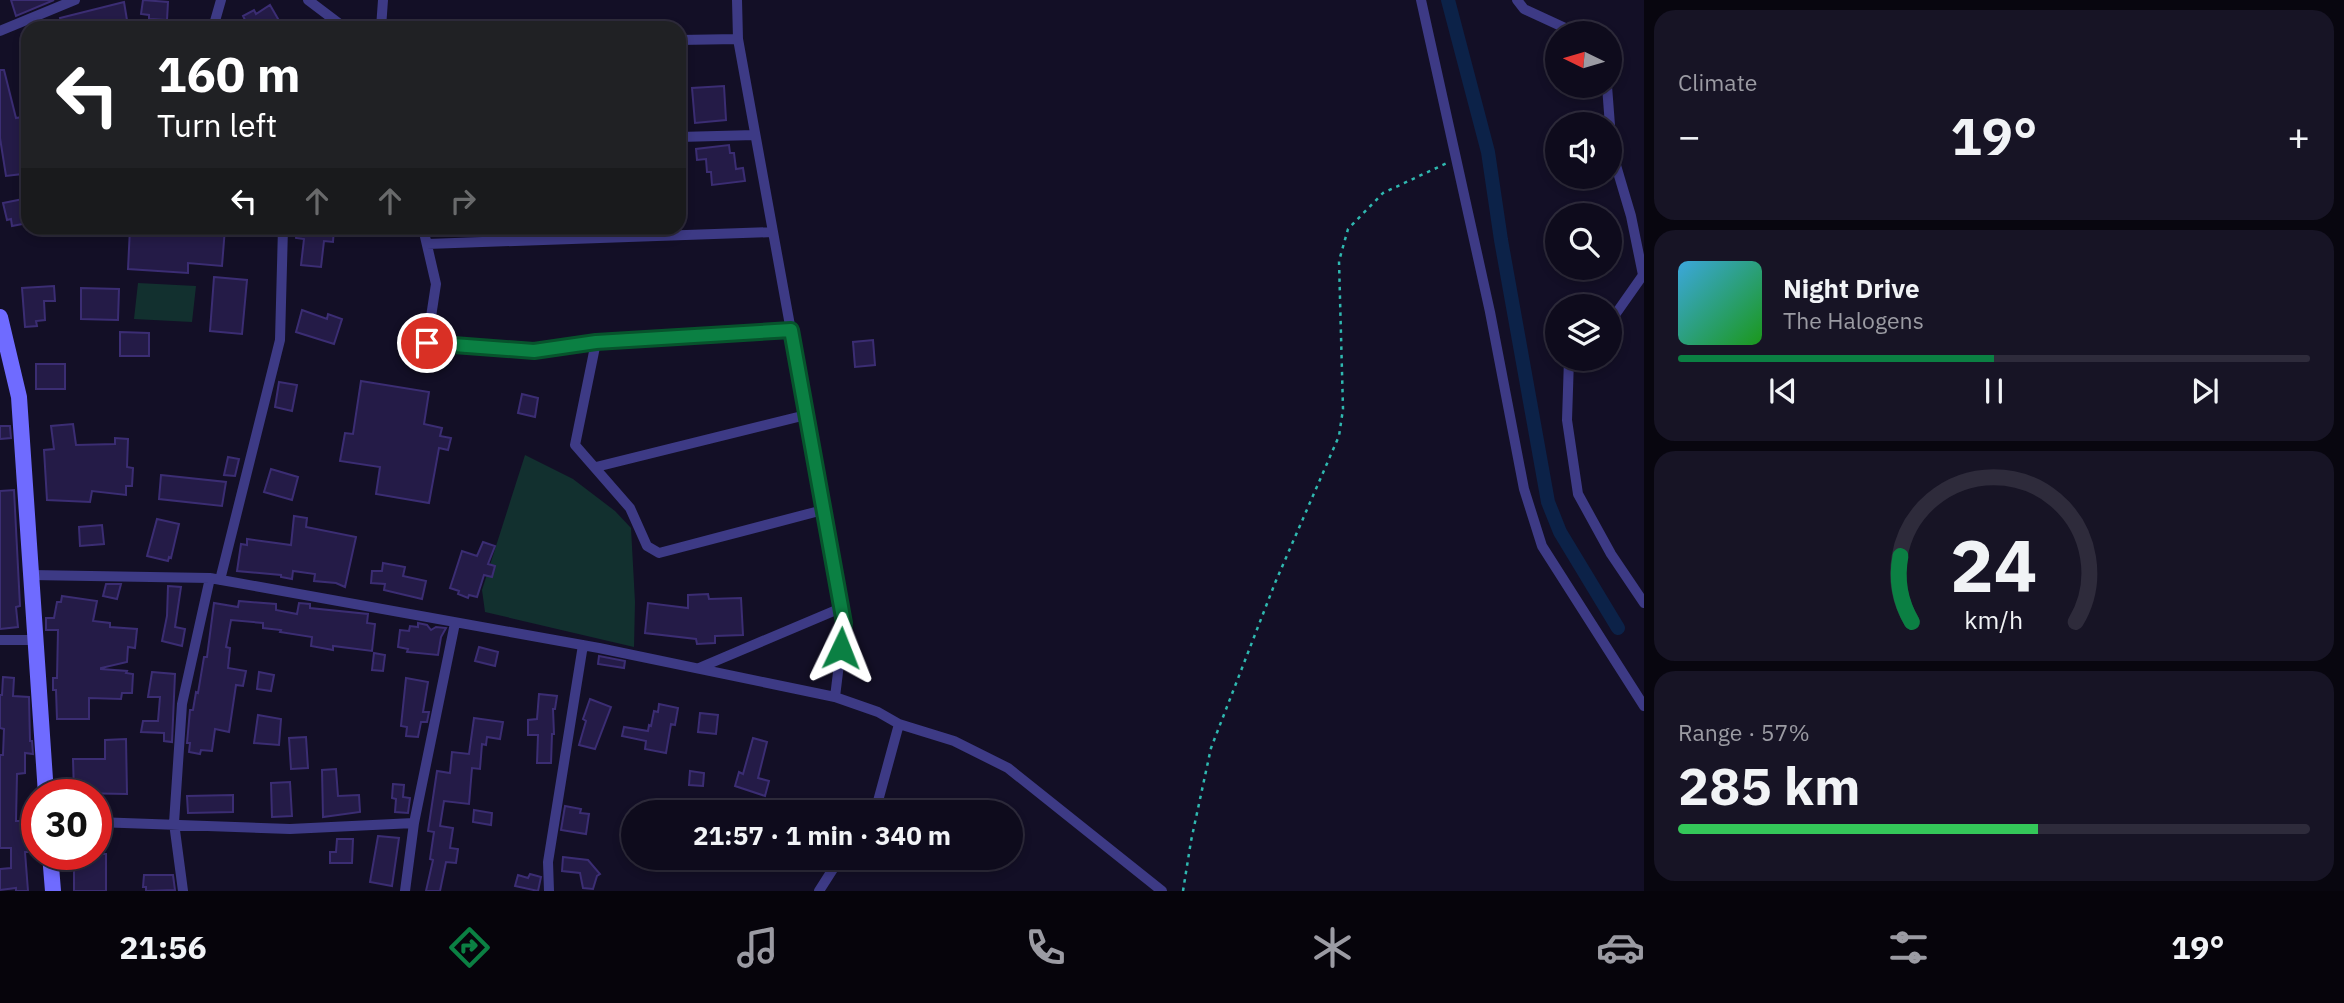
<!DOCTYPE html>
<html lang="en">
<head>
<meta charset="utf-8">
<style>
	:root { --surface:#0e0b1c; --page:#171425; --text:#f1f3f6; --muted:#9b9ba3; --line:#2e2b3b; --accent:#0b8043 }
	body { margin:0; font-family:"IBM Plex Sans",sans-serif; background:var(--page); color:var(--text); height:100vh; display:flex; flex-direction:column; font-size:26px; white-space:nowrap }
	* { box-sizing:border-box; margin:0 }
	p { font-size:23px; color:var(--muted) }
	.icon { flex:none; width:38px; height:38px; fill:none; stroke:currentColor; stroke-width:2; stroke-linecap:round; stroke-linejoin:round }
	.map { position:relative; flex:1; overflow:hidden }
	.drawer { display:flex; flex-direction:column; gap:10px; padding:10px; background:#08060f; width:700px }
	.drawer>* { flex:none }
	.banner { position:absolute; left:21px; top:21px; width:665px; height:214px; border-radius:21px; box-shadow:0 4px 10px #0003,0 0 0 2px var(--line); background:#202124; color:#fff; overflow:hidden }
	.needle { width:46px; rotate:275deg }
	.controls { position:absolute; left:1545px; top:21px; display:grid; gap:14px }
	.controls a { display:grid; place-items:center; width:77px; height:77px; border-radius:50%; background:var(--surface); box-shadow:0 4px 10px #0003,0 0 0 2px var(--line); font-size:35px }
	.speed { position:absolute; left:21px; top:779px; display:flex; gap:14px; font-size:35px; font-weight:700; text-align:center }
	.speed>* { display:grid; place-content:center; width:91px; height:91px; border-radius:50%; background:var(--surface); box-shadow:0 4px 10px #0003,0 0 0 2px var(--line); line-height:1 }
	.speed .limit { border:10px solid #d22; background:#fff; color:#111 }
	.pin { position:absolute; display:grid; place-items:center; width:60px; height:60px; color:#fff; margin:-30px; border:4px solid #fff; border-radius:50%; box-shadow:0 2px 7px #0007 }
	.me { position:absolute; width:77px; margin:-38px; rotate:2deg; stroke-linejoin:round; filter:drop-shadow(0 0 5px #0008) }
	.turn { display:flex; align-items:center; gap:24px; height:147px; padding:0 21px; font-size:32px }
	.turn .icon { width:91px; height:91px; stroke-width:2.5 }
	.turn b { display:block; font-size:49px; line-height:60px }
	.lanes { display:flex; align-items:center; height:66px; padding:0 21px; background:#0003; justify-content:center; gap:35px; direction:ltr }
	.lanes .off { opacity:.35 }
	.big { font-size:52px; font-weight:700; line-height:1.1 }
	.drawer .widget { flex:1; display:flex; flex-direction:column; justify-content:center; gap:10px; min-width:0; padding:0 24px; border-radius:21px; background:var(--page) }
	.drawer .dial { align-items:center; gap:0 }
	.dial svg { height:182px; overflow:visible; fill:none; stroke:var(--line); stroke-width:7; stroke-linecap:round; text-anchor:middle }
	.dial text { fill:var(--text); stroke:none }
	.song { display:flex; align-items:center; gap:21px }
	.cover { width:84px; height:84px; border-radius:10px; background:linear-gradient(135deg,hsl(200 70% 55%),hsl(120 70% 35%)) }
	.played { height:7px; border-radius:4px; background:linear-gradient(90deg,var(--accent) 50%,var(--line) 50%) }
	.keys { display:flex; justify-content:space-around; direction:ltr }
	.heat { display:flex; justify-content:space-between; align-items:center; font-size:38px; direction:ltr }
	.charge { height:10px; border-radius:5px; background:linear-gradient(90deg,#34c759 57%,var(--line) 0) }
	.trip { position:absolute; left:621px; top:800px; width:402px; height:70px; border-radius:35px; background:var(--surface); box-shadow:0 4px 10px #0003,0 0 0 2px var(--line); font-weight:700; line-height:70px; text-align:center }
	.tabs { display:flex; height:112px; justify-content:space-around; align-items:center; background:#06040b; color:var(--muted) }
	.tabs .icon { width:49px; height:49px }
	.tabs .selected { color:var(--accent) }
	.tabs b { font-size:32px; color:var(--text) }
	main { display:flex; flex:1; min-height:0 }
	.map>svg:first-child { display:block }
	.green { fill:#12302f }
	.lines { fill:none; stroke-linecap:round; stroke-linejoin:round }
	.canal { stroke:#0c2248; stroke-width:14 }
	.building { fill:#241b47; stroke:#3b2d73; stroke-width:2 }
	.path { stroke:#2fb8b0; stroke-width:2.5; stroke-dasharray:3.5 5; stroke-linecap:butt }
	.street { stroke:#3d3a85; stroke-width:10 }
	.secondary { stroke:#6f6bff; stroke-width:16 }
	.route-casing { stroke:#07532c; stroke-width:18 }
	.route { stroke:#0b8043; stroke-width:12 }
</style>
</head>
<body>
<main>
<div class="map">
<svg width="1644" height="891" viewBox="0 0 1644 891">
	<rect width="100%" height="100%" fill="#130f26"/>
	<path class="green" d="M138,283l58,3 -4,36 -58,-3z
		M525,455l48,24 42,32 16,17 4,74 -1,45 -149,-35 -3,-22z"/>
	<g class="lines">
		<path class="canal" d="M1448,0l40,152 13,88 47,262 12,30 58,96"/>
	</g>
	<path class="building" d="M11,0h43l-38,16z
		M143,0l25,2 -1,18 -18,-1v-4l-8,-1z
		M124,2l4,24 -66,2 -2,-10z
		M270,5l11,19 -10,4 -4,-7 -18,7 -6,-12 11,-6 2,4z
		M0,70h4l12,48 12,-2v52l-6,1v5l-16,2 -6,-38z
		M724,86l2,34 -31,3 -3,-35z
		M729,145l1,8h4l2,16 7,-1 2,13 -33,4 -1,-13h-4l-1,-13 -9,1 -1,-11z
		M28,198v25l-16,3 -1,-7 -4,1 -4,-17z
		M130,228h95l-3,38 -34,-3v10l-60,-4z
		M297,228h37l-1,14 -9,-1 -3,26 -20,-2 3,-26 -8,-1z
		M214,277l33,3 -5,54 -32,-3z
		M54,286l1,15h-11l1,19 -9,1 1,5 -12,1 -3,-39z
		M81,288l38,1 -1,31 -37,-1z
		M302,310l25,9 1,-5 14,5 -8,25 -38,-12z
		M120,332l29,1v23h-29z
		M873,340l2,25 -20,2 -2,-25z
		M36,364h29v25h-29z
		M361,381l68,11 -5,32 18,4 -2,8 11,2 -3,12 -9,-2 -10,55 -53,-9 4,-27 -40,-6 5,-28 8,1z
		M279,382l18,3 -5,26 -17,-4z
		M522,394l16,4 -3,19 -17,-4z
		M73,424l3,21 39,-1v-6l13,1 -1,28 6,1 -1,18h-6v9l-34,-4 -2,11 -43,-2 -3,-50 10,-1 -3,-23z
		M0,426h10l1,12 -11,1z
		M228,457l11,2 -4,17 -11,-1z
		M271,469l27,8 -6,23 -28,-8z
		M161,475l65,7 -4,24 -63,-7z
		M14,490l6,116 -4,1 2,20 -18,2v-138z
		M294,516l13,2 -1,9 50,10 -11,50 -9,-4 -22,-2 1,-7 -22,-3 -1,8 -11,-2v-2l-44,-4 4,-27 6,1v-6l44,6z
		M157,519l22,5 -8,34 -2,-1 -1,4 -21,-5z
		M102,525l2,19 -24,2 -1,-19z
		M483,542l12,4 -7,18 7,2 -3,11 -8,-2 -7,22 -8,-2 -1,3 -10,-4 1,-3 -9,-3 12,-37 15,5z
		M383,563l22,4 -2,9 23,5 -4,18 -38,-9 1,-6 -14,-1 1,-12h10z
		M106,584h15l-4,15 -14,-3z
		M168,586l13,1 -6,40 10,2 -3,17 -20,-5 5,-25z
		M708,594l1,5 32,-1 2,37 -28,1v7l-18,1 -1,-5 -51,-6 3,-30 40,5v-13z
		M62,596l35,5 -4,20 17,2v4l27,2 -2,19 -7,-1 -1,15 -26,6v1l26,2 -1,2 7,1 -1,19h-10l-1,6 -32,-1v21h-32l-1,-29h-3v-12h4l1,-48h-12v-12h8l3,-16h4z
		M239,601l37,3v6l21,4 2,-11 11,1v4l58,6 -1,9 8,1 -3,27 -39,-5v4l-22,-4 1,-9 -32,-5 1,-2 -18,-2v-5l-32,-3 -5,27 4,1 -2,20 18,3 -3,15 -7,-1 -7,47 -14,-3 -3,22 -11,-1 -1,4 -11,-2 1,-9h-3l3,-33h3l3,-18 2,1 6,-36h3l7,-54 24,4z
		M418,623l9,2 4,5 5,-3 10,1 -5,9 -3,18 -31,-3 1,-3 -10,-2 2,-17 9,1 1,-5 8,1z
		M479,647l19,5 -3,14 -20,-5z
		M374,653l11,2 -2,16 -11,-1z
		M599,656l26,5 -1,7 -26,-4z
		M152,672l23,2 -3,68 -8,-1v-8l-23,-1 2,-11h15l2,-24h-12z
		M259,672l15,3 -3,16 -14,-2z
		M3,677l11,1 -1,18 16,1 1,44h2l1,13 -8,-1v20l-8,1 -1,47h13v31h-4l3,39h-12v-3l-16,2v-21l11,-1v-20h-11v-93h3l1,-26 -4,-1v-33h2z
		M406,678l22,4 -5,30h6l-2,10h-6l-3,15 -12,-1 1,-9 -6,-1z
		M539,694l18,2 -2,13h-2l1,25h-2l-1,29h-14l1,-28h-10v-15l9,-1z
		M590,699l21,8 -16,42 -16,-4 7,-24 -3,-2z
		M659,704l19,4 -3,17 -4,-1 -5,29 -21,-4 1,-8 -24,-5 2,-9 24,4 1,-6 2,1 3,-15 4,1z
		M700,713l18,2 -2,19 -18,-2z
		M258,715l23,4 -2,26 -25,-2z
		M474,718l29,4 -3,17 -13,-2 -1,8 -4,-1 -2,25 -8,-1 -3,36 -25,-3 -4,25 13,2 -3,20 8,1 -2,14 -10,-1 -6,29h-14l7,-31 -3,-1 4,-27 -6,-1 9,-60 13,2 2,-21 17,2z
		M306,737l2,31 -17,1 -2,-31z
		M753,738l14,4 -9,36 11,3 -4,15 -30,-10 4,-14 4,2z
		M126,739l1,55 -53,-1 -1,-34h32v-19z
		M336,769l2,27 21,-1 1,17 -37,5 -1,-47z
		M690,771l14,2 -1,13 -14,-1z
		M290,782l2,34 -20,1 -1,-34z
		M393,784l11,1 -1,12 7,1 -2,15 -13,-1 1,-13 -4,-1z
		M233,795v17l-45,1 -1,-17z
		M565,806l16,3 -1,4 9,1 -3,20 -25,-4z
		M474,810l18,3 -1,12 -18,-3z
		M378,836l21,2 -7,48 -22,-4z
		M337,839h16l-1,24h-22v-11h6z
		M67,854h39v37h-32v-22h-7z
		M563,857l25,3 12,14 -3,2 -4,13 -10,-1 -3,-15 -18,-2z
		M530,874l11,3 -3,14 -23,-5 3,-11 10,3z
		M144,875h29l2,15 -29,1v-4h-3z"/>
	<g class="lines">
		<path class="path" d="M1183,891l8,-50 20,-93 64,-165 64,-147 4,-27 -4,-148 9,-32 35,-36 64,-30"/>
		<path class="street" d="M308,0l37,28
			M737,0l1,39 106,584 -9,74
			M1421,0l69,312 34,177 18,57 102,160
			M1517,0l7,9 52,24
			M213,28l8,-28
			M381,28l2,-28
			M0,31l75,-31
			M679,40l59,-1
			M1607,86l5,66 19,64 12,59 -33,47
			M679,137l76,-2
			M423,228l13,56 -9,59 107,7 62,-8 195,-12
			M427,244l346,-12
			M596,342l-21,103 55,63 17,38 12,7 164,-43
			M1569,359l-2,61 11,74 33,60 33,49
			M596,467l210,-52
			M31,575l179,3 389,70 236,49 43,15 21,12 -21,77 -8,11
			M220,580l60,-240 3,-112
			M0,640h35
			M699,668l142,-60
			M899,724l55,17 54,27 154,123
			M96,822l194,7 124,-6 41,-200
			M183,891l-9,-68 8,-119 28,-126
			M405,891l9,-68
			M549,891l-1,-29 35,-217
			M819,891l21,-33"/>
		<path class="secondary" d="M0,317l19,80 27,397
			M50,854l3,37"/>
	</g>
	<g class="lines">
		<defs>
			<path id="route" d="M427,343l107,8 62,-9 195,-12 53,293 -3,25"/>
		</defs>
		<use href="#route" class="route-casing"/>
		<use href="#route" class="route"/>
	</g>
</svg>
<div class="controls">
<a><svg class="needle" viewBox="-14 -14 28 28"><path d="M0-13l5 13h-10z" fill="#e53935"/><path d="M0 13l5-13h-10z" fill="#9b9ba3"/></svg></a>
<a><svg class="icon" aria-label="sound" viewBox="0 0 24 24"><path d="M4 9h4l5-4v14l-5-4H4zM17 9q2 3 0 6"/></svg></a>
<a><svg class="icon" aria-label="search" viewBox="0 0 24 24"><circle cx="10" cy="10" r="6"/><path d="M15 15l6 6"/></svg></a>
<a><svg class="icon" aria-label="layers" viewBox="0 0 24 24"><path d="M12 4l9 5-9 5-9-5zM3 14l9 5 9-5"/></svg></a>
</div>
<div class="speed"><div class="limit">30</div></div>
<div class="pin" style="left:427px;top:343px;background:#d93025"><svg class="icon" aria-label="arrive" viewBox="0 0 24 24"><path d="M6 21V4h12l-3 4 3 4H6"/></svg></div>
<svg class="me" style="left:841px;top:648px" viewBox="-20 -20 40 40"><path d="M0-17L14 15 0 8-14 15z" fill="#0b8043" stroke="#fff" stroke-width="4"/></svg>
<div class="trip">21:57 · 1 min · 340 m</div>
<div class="banner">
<div class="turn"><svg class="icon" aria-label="left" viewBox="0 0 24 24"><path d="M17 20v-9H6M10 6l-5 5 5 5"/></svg><div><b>160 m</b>Turn left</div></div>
<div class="lanes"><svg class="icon" aria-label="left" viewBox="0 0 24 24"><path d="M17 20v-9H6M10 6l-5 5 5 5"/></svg><svg class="icon off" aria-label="ahead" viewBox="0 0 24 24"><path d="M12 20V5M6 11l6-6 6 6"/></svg><svg class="icon off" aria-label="ahead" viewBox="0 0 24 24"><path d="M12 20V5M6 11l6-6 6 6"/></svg><svg class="icon off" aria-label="right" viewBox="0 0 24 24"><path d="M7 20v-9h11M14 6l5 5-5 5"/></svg></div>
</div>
</div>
<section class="drawer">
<div class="widget"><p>Climate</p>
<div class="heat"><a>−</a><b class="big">19°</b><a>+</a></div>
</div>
<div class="widget">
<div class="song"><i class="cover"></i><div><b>Night Drive</b><p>The Halogens</p></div></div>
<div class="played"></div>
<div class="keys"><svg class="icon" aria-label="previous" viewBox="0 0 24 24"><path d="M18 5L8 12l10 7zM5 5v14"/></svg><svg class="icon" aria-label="pause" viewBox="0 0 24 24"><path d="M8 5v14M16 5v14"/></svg><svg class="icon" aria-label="next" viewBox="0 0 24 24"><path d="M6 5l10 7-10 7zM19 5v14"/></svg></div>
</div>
<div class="widget dial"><svg viewBox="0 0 100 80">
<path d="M14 69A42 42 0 1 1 86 69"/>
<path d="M14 69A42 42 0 0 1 9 40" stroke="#0b8043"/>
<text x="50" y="56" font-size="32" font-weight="700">24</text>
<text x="50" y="72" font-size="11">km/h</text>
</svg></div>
<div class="widget"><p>Range · 57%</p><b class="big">285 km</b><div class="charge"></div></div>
</section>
</main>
<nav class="tabs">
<b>21:56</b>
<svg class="icon selected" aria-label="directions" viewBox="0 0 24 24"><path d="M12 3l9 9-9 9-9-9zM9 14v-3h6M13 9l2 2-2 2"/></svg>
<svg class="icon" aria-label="music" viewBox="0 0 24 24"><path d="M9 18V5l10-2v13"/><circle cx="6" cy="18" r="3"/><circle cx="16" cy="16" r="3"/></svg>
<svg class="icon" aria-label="phone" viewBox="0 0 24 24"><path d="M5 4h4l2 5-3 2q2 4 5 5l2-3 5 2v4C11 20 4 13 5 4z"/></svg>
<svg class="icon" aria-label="climate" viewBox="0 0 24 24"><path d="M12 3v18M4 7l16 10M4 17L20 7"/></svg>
<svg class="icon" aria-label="car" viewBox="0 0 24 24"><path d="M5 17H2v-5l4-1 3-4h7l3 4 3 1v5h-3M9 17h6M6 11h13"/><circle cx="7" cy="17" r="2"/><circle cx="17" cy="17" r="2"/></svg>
<svg class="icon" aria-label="filters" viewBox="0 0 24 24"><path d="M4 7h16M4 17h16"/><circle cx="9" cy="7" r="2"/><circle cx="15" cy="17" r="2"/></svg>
<b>19°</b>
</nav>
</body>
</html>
